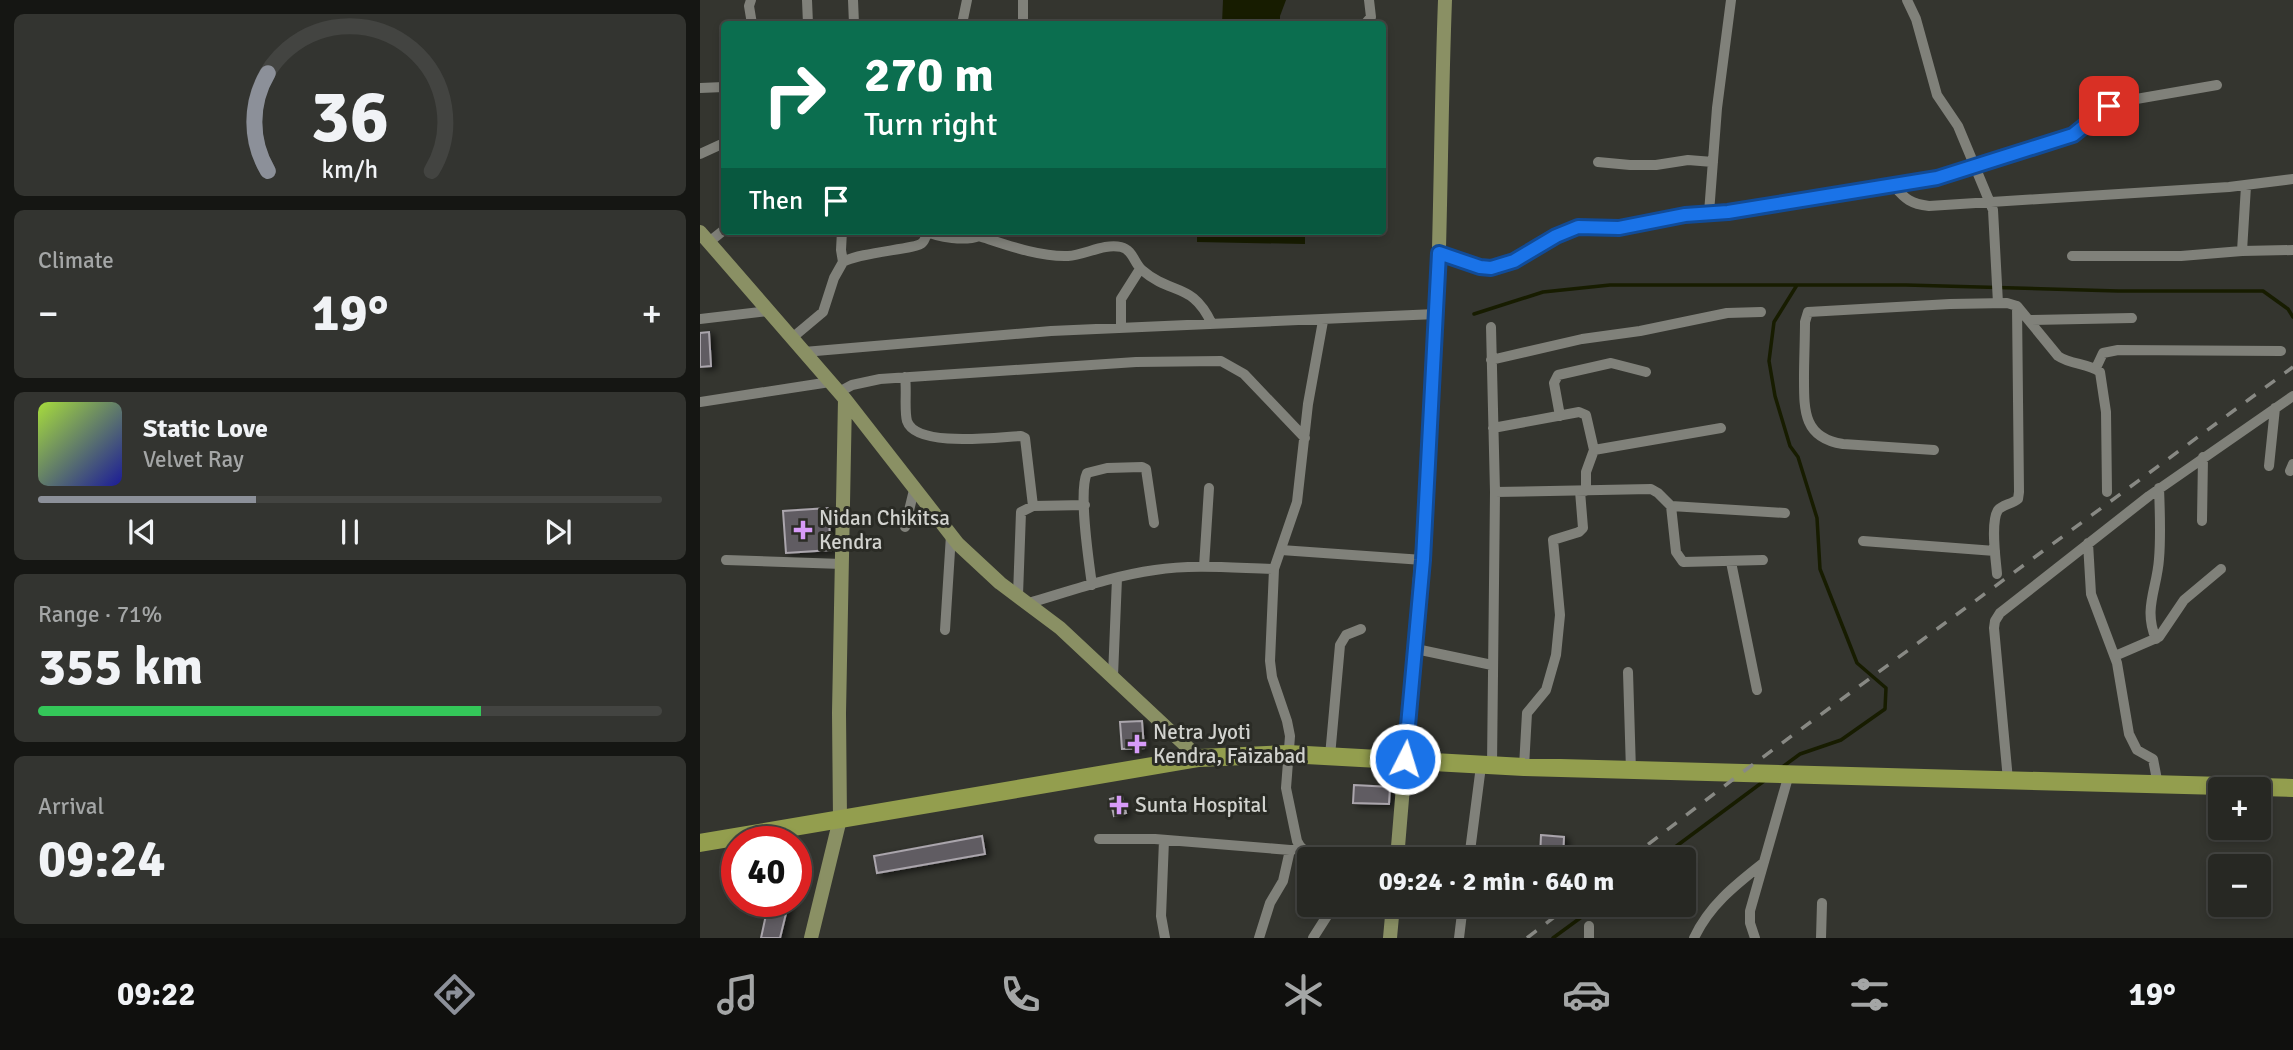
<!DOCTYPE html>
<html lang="en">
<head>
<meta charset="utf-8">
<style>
	:root { --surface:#272823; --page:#333430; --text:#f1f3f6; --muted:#a4a6a6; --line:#434441; --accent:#8c9099 }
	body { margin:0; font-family:Signika,sans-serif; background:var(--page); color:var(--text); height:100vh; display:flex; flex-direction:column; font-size:26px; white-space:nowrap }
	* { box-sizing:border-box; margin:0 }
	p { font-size:23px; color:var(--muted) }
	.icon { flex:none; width:38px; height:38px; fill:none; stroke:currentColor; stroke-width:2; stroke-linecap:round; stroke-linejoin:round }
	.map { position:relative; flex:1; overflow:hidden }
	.drawer { display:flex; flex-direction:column; gap:14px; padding:14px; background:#151613; width:700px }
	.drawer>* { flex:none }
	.guide { position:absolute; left:21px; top:21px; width:665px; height:214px; border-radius:7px; box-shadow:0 4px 10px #0003,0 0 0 2px var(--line); background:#0b6e4f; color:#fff; overflow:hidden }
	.controls { position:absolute; left:1508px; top:777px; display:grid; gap:14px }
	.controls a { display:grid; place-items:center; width:63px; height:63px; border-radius:7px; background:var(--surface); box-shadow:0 4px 10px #0003,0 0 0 2px var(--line); font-size:35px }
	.speed { position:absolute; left:21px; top:826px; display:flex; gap:14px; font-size:35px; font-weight:700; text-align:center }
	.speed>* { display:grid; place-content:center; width:91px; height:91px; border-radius:50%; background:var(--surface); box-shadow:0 4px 10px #0003,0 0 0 2px var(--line); line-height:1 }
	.speed .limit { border:10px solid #d22; background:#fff; color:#111 }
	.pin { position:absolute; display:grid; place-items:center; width:60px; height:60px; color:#fff; margin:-30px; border-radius:14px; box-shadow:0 4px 10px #0006 }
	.me { position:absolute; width:77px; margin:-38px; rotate:5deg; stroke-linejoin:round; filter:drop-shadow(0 0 5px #0008) }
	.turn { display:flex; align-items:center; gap:24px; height:147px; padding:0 28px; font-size:32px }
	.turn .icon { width:91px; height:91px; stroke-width:2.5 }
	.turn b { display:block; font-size:49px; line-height:60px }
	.then { display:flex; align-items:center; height:66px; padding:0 28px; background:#0003; gap:14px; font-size:26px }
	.big { font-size:52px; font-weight:800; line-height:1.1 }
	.drawer .widget { flex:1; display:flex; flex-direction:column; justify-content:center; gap:10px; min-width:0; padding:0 24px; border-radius:10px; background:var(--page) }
	.drawer .dial { align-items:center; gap:0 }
	.dial svg { height:182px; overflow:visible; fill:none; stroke:var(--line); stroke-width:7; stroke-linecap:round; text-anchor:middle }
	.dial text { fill:var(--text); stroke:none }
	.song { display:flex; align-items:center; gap:21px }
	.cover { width:84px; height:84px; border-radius:10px; background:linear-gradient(135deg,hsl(80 70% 55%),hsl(240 70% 35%)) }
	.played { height:7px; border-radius:4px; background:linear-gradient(90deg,var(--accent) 35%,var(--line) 35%) }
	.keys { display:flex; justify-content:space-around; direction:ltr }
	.heat { display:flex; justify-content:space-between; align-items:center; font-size:38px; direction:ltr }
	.charge { height:10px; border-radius:5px; background:linear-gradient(90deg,#34c759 71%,var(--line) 0) }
	.trip { position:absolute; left:597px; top:847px; width:399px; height:70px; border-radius:7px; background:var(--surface); box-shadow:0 4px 10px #0003,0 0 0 2px var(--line); font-weight:800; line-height:70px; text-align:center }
	.tab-bar { display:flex; height:112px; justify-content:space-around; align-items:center; background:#10100e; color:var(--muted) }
	.tab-bar .icon { width:49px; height:49px }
	.tab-bar .on { color:var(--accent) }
	.tab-bar b { font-size:32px; color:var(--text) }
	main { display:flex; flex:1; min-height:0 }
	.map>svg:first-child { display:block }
	.water { fill:#171c00 }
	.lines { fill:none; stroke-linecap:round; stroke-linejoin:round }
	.stream { stroke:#171c00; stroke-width:3.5 }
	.building { fill:#605c62; stroke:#aaa5ac; stroke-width:2; filter:url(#shadow) }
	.street { stroke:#80817a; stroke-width:10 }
	.secondary { stroke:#8a9064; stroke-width:14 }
	.primary { stroke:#939e4e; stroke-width:18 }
	.rail { stroke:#888984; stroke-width:3.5; stroke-dasharray:12 12; stroke-linecap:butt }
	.route-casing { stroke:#114b97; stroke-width:18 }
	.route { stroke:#1a73e8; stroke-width:12 }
	.poi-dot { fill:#d79bf9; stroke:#2a2b25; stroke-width:2.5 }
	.labels { text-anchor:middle; stroke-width:6; stroke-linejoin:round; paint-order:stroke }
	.poi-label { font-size:21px; fill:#d2d3cf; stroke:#2a2b25; text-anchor:start }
</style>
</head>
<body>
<main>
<section class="drawer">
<div class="widget dial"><svg viewBox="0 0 100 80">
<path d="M14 69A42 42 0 1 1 86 69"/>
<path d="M14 69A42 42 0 0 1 14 26" stroke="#8c9099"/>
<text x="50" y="56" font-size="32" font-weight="700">36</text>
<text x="50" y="72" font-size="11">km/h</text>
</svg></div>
<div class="widget"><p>Climate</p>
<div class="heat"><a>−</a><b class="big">19°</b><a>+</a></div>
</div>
<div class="widget">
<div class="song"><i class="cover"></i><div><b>Static Love</b><p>Velvet Ray</p></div></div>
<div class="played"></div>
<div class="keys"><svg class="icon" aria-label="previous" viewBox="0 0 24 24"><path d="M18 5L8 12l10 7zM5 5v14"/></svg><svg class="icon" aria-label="pause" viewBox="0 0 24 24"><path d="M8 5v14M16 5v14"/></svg><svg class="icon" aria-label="next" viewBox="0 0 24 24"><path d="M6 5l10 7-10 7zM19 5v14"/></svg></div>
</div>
<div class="widget"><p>Range · 71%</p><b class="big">355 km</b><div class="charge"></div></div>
<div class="widget"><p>Arrival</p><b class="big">09:24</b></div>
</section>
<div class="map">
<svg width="1593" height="938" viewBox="0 0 1593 938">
	<defs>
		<filter id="shadow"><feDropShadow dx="4.5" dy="2.5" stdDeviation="3.5" flood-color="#0009"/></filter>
	</defs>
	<rect width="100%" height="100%" fill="#34352f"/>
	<path class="water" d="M523,0h63l-6,16v8h-58z
		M497,231h108v13l-108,-2z"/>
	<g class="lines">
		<path class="stream" d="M774,314l69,-22 67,-7h296l212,6h145l25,18 5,8
			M1081,768l19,-14 41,-14 44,-31 1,-21 -29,-25 -37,-94 -3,-51 -19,-61 -8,-11 -15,-50 -6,-35 5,-39 23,-37
			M959,859l105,-78
			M853,938l45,-33"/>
	</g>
	<path class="building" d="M9,332l2,34 -11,1v-34z
		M128,508l3,42 -45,3 -3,-42z
		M442,721l2,27 -22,1 -2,-27z
		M654,785l36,2 -1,17 -36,-1z
		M422,796l4,17 -12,3 -4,-17z
		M841,835l23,2 -1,22 -23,-1z
		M282,836l3,18 -108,19 -3,-17z
		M69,901h20l-9,37h-19z"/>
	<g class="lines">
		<path class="street" d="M51,0l-2,6 3,18
			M107,0l1,24
			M153,0l1,24
			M323,0v24
			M1207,0l9,19 21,76 21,31 35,84 5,93
			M262,24l5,-24
			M665,24l6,-7 -2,-17
			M0,88l24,-1
			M0,154l24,-11
			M898,162l32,3h26l32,-5 25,2
			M1194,186c11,13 17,18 35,20l300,-19 64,-8
			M1009,213l8,-105 14,-108
			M142,231l-1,19 2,12
			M226,231c12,7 40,10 53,5l2,-5
			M279,236c28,9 60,21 89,20 17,-1 36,-13 53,-9 12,3 13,16 21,23 30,26 50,11 70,54
			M9,242l15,-12
			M1542,251l4,-65
			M739,253l41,14 11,1 23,-7 42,-26 22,-8 41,1 66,-14 43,-2 209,-34 135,-43 37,-29 10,-4 98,-17
			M1372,256h109l61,-5 51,-1
			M0,319l68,-8
			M1330,320l102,-2
			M623,321l-15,83 -11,98 -23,67 -4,92 2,16 15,44 3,15 -4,52 11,53c8,19 34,17 52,18
			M791,327l4,165 156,-3 7,4 13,13 114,7
			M421,328v-29l19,-30
			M92,338l31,-26 11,-34 9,-16c17,-10 74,-13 79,-19 3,-2 4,-8 5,-11
			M104,352l247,-21 385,-17
			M791,360l91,-21 58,-8 87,-18 34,-1
			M1396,368l7,-15 15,-3 163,1
			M205,377c2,13 -1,33 2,44 9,27 90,16 114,15l4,2 8,68
			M139,392l13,-7 28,-6 256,-17 85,-1 23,13 61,64
			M0,402l130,-20
			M860,416l-6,-33 4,-8 53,-12 35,9
			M793,428l86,-16 7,3 8,35 -8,22v19
			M894,450l127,-22
			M1234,450l-91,-6c-40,-6 -39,-34 -39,-67 0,-18 1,-37 1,-55l3,-10 142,-8 57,-1 10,3 41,50c13,9 30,7 42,16l6,40 1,80
			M1569,466l6,-58
			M1590,471l3,-7
			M971,506l5,46 7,10 80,-2
			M1502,521l1,-64
			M205,527l9,-37
			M1163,541l132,10
			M1388,543l3,51 26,69 12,71 8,16 16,9 5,26
			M581,550l142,10
			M26,560l116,4
			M1031,562l26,128
			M504,567l5,-79
			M1297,574c-1,-14 -7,-51 1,-64 4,-5 14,-6 20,-11l1,-7 -2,-186
			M392,585c-3,-23 -14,-93 -5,-112l20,-5 35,-1 4,2 8,54
			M318,595l3,-83 12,-6 52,-1
			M329,603c41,-12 83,-27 126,-33 39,-6 79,-2 119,-1
			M245,630l6,-95
			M1456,639c-13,-30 1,-50 3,-80 2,-23 1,-47 0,-71
			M716,649l76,16
			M1415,656l44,-19 25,-37 37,-31
			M928,672l3,99
			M413,676l4,-98
			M630,756l10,-111 6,-10 15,-6
			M792,766l3,-274
			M824,767l3,-54 19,-23 10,-35 4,-40 -7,-75 26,-8 4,-4 -3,-37
			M1308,780l-14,-152 1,-7 5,-8 149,-117 144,-100
			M399,839h56l135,11 10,-2
			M464,840l-3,76 4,22
			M769,859l12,-93
			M889,926v12
			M559,938l11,-35 13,-22 7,-31
			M613,938l21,-33
			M759,938l4,-33
			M994,938c15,-32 40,-52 68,-74
			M1055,938l-5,-15v-12l39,-137
			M1121,938l1,-35"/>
		<path class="secondary" d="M0,232l145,167 113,145 42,39 60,45 139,130
			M697,859c15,-182 31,-363 40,-546 4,-104 4,-209 8,-313
			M111,938l29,-119 -1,-106 6,-314
			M690,938l3,-33"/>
		<path class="primary" d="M0,843l499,-85 89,-4 236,13 769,21"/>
		<path class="rail" d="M929,859l111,-85 553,-407
			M827,938l43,-33"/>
	</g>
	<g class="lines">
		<defs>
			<path id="route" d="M705,759l18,-199 16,-307 41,14 11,1 23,-7 42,-25 22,-9 41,1 66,-13 43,-3 209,-34 136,-43 36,-29"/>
		</defs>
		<use href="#route" class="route-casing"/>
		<use href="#route" class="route"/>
	</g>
	<g class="poi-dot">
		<path d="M99.5 519.5h7v7h7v7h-7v7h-7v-7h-7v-7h7z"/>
		<path d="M433.5 733.5h7v7h7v7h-7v7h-7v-7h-7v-7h7z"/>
		<path d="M415.5 794.5h7v7h7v7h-7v7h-7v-7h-7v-7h7z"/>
	</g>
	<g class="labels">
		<g class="poi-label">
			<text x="119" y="525">Nidan Chikitsa<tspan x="119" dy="24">Kendra</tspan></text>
			<text x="453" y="739">Netra Jyoti<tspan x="453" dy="24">Kendra, Faizabad</tspan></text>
			<text x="435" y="812">Sunta Hospital</text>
		</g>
	</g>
</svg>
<div class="controls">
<a>+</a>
<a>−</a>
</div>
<div class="speed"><div class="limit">40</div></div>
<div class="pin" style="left:1409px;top:106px;background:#d93025"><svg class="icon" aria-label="arrive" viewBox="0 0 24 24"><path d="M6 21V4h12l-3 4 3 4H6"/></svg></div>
<svg class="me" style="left:705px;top:759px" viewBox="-20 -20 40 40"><circle r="17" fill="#1a73e8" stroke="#fff" stroke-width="3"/><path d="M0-11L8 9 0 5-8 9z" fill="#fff"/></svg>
<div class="trip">09:24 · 2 min · 640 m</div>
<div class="guide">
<div class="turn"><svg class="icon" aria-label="right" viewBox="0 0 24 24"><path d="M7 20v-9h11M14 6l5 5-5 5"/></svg><div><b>270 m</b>Turn right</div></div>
<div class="then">Then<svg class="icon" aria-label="arrive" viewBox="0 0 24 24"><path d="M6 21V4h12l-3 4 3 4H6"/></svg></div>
</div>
</div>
</main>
<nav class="tab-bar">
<b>09:22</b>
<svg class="icon on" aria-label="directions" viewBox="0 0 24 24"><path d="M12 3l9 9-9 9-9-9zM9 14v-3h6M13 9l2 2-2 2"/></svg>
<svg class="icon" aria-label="music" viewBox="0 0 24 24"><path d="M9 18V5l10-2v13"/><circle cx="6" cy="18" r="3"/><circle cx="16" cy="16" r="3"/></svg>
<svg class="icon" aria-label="phone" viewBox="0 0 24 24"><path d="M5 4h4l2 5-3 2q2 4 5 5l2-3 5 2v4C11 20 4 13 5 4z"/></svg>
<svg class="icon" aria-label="climate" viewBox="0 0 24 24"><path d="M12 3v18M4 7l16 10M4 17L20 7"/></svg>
<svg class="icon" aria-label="car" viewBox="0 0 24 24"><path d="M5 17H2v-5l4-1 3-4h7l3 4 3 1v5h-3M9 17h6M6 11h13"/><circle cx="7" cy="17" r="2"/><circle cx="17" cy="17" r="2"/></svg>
<svg class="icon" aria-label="filters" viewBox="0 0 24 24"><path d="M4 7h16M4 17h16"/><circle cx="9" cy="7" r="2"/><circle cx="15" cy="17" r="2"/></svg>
<b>19°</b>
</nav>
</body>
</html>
